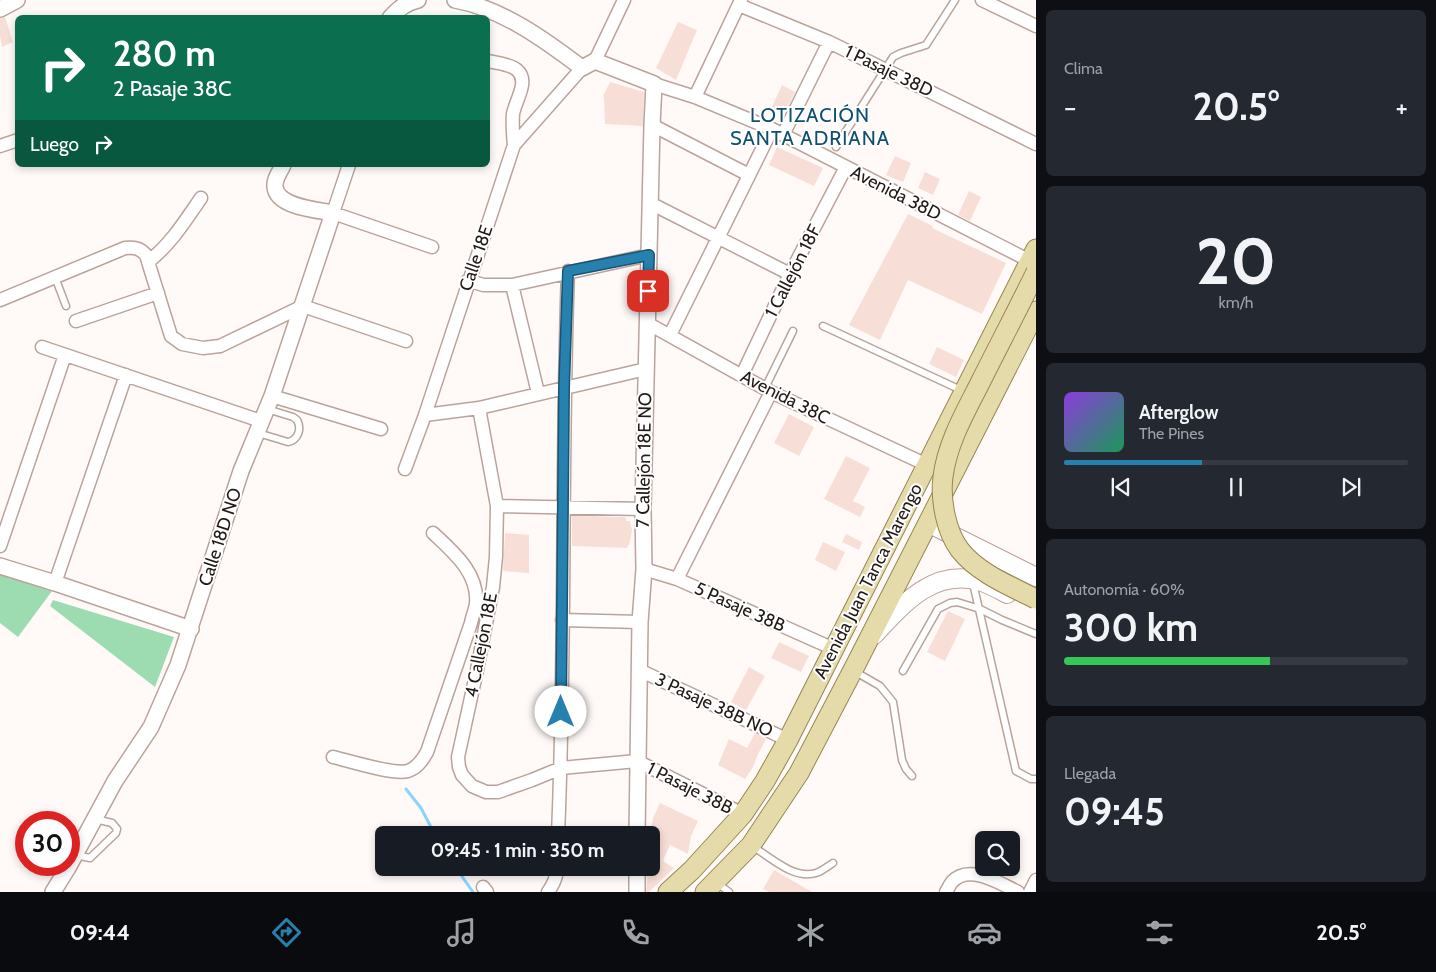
<!DOCTYPE html>
<html lang="es">
<head>
<meta charset="utf-8">
<style>
	:root { --surface:#171b24; --page:#242831; --text:#f1f3f6; --muted:#9ea1a6; --line:#363941; --accent:#2681af }
	body { margin:0; font-family:Cabin,sans-serif; background:var(--page); color:var(--text); height:100vh; display:flex; flex-direction:column; font-size:19px; white-space:nowrap }
	* { box-sizing:border-box; margin:0 }
	p { font-size:16px; color:var(--muted) }
	.icon { flex:none; width:28px; height:28px; fill:none; stroke:currentColor; stroke-width:2; stroke-linecap:round; stroke-linejoin:round }
	.map { position:relative; flex:1; overflow:hidden }
	.drawer { display:flex; flex-direction:column; gap:10px; padding:10px; background:#0d0f14; width:400px }
	.drawer>* { flex:none }
	.banner { position:absolute; left:15px; top:15px; width:475px; height:152px; border-radius:8px; box-shadow:0 2px 8px #0003; background:#0b6e4f; color:#fff; overflow:hidden }
	.fabs { position:absolute; left:975px; top:831px; display:grid; gap:10px }
	.fabs a { display:grid; place-items:center; width:45px; height:45px; border-radius:8px; background:var(--surface); box-shadow:0 2px 8px #0003; font-size:25px }
	.speed { position:absolute; left:15px; top:811px; display:flex; gap:10px; font-size:25px; font-weight:700; text-align:center }
	.speed>* { display:grid; place-content:center; width:65px; height:65px; border-radius:50%; background:var(--surface); box-shadow:0 2px 8px #0003; line-height:1 }
	.speed .limit { border:8px solid #d22; background:#fff; color:#111 }
	.pin { position:absolute; display:grid; place-items:center; width:42px; height:42px; color:#fff; margin:-21px; border-radius:10px; box-shadow:0 2px 8px #0006 }
	.me { position:absolute; width:55px; margin:-28px; rotate:0deg; stroke-linejoin:round; filter:drop-shadow(0 0 4px #0008) }
	.turn { display:flex; align-items:center; gap:18px; height:105px; padding:0 15px; font-size:22px }
	.turn .icon { width:65px; height:65px; stroke-width:2.5 }
	.turn b { display:block; font-size:35px; line-height:42px }
	.then { display:flex; align-items:center; height:48px; padding:0 15px; background:#0003; gap:10px; font-size:19px }
	.big { font-size:38px; font-weight:700; line-height:1.1 }
	.drawer .card { flex:1; display:flex; flex-direction:column; justify-content:center; gap:8px; min-width:0; padding:0 18px; border-radius:8px; background:var(--page) }
	.drawer .dial { align-items:center; gap:0 }
	.dial b { font-size:65px; line-height:1 }
	.song { display:flex; align-items:center; gap:15px }
	.cover { width:60px; height:60px; border-radius:8px; background:linear-gradient(135deg,hsl(270 70% 55%),hsl(150 70% 35%)) }
	.played { height:5px; border-radius:2px; background:linear-gradient(90deg,var(--accent) 40%,var(--line) 40%) }
	.keys { display:flex; justify-content:space-around; direction:ltr }
	.heat { display:flex; justify-content:space-between; align-items:center; font-size:28px; direction:ltr }
	.charge { height:8px; border-radius:4px; background:linear-gradient(90deg,#34c759 60%,var(--line) 0) }
	.trip { position:absolute; left:375px; top:826px; width:285px; height:50px; border-radius:8px; background:var(--surface); box-shadow:0 2px 8px #0003; font-weight:700; line-height:50px; text-align:center }
	.tabs { display:flex; height:80px; justify-content:space-around; align-items:center; background:#090b0e; color:var(--muted) }
	.tabs .icon { width:35px; height:35px }
	.tabs .current { color:var(--accent) }
	.tabs b { font-size:22px; color:var(--text) }
	main { display:flex; flex:1; min-height:0 }
	.map>svg:first-child { display:block }
	.green { fill:#9ddcb1 }
	.lines { fill:none; stroke-linecap:round; stroke-linejoin:round }
	.stream { stroke:#88d6fd; stroke-width:3 }
	.building { fill:#f7ded6 }
	.service-casing { stroke:#baa39b; stroke-width:9 }
	.minor-casing { stroke:#baa39b; stroke-width:15 }
	.tertiary-casing { stroke:#baa39b; stroke-width:18 }
	.secondary-casing { stroke:#baa39b; stroke-width:20 }
	.primary-casing { stroke:#968752; stroke-width:21 }
	.service { stroke:#fff; stroke-width:6 }
	.minor { stroke:#fff; stroke-width:12 }
	.tertiary { stroke:#fff; stroke-width:15 }
	.secondary { stroke:#fff; stroke-width:18 }
	.primary { stroke:#e5daaa; stroke-width:19 }
	.primary-bridge-casing { stroke:#968752; stroke-width:21; stroke-linecap:butt }
	.primary-bridge { stroke:#e5daaa; stroke-width:19 }
	.route-casing { stroke:#195472; stroke-width:12 }
	.route { stroke:#2681af; stroke-width:9 }
	.labels { text-anchor:middle; stroke-width:4; stroke-linejoin:round; paint-order:stroke }
	.street-label { font-size:18px; fill:#221a17; stroke:#fff }
	.quarter-label { font-size:20px; letter-spacing:1px; fill:#0f506f; stroke:#fff }
</style>
</head>
<body>
<main>
<div class="map">
<svg width="1036" height="892" viewBox="0 0 1036 892">
	<rect width="100%" height="100%" fill="#fffaf8"/>
	<path class="green" d="M0,573l52,18 -34,46 -18,-14z
		M53,600l121,37 -19,50 -105,-81z"/>
	<g class="lines">
		<path class="stream" d="M406,789l15,19 14,27
			M456,868l17,24"/>
	</g>
	<path class="building" d="M5,17l8,25 -11,5 -2,-11v-18z
		M678,22l19,8 -21,50 -20,-12z
		M610,82l34,10 -1,34 -38,-2 -1,-27 -1,-1z
		M782,85l13,7 -11,23 -13,-6z
		M777,147l46,21 -9,18 -45,-21z
		M895,156l16,7 -8,19 -17,-7z
		M925,172l15,7 -7,16 -15,-7z
		M969,191l12,6 -11,24 -12,-6z
		M908,214l25,12 -1,2 74,35 -24,51 -74,-34 -28,60 -31,-15z
		M937,347l27,13 -8,17 -27,-13z
		M789,414l25,13 -15,29 -25,-13z
		M846,456l24,12 -17,33 12,6 -5,10 -36,-18z
		M572,516l54,1v4h4l2,9 -2,12 -3,6 -55,-2z
		M505,533l24,2v38l-26,-2z
		M846,534l16,8 -3,8 -17,-8z
		M823,542l22,10 -9,19 -21,-11z
		M948,611l17,8 -20,42 -18,-9z
		M779,642l30,14 -8,16 -30,-14z
		M749,667l16,9 -19,34 -15,-8z
		M755,733l11,6 -8,15 -5,13 -8,12 -27,-14 11,-26 18,9z
		M660,803l38,18 -7,15 -3,18 -18,-9 -7,16 11,7 -25,24h-3l2,-24h3l-1,-33 3,-17z
		M774,870l38,22h-43l-6,-3z"/>
	<g class="lines">
		<defs>
			<path id="service" d="M836,147l57,-90 8,-4 25,-8 29,-45
				M55,277l11,29
				M823,326l140,65
				M765,388l28,-57
				M258,433l30,9c10,-2 14,-13 9,-22l-4,-3 -26,-8
				M973,583l43,188 15,8h5
				M854,671l26,15 13,16 9,58 4,9 6,7
				M903,671l35,-62 12,-6 7,-1 23,7 22,11 34,14
				M752,846c18,11 42,34 64,27 6,-2 12,-7 17,-10
				M75,855l15,3 26,-25 1,-4 -5,-6 -17,-4
				M717,883l12,9"/>
			<path id="minor" d="M982,0l54,26
				M739,5l90,37 207,102
				M488,61c8,2 22,3 29,9 13,11 -2,31 -4,44 -1,11 0,21 1,31
				M595,61l29,-61
				M654,84l41,13 77,32 258,132
				M695,97l46,-97
				M652,125l97,50
				M783,135l46,-93
				M0,146l18,-6
				M349,165l-16,48 99,34
				M650,203l140,71
				M148,262c23,-18 37,-41 53,-64
				M468,280l15,5h29l137,-30
				M512,285l26,108
				M0,300l125,-52c9,-1 15,0 21,7l25,81 11,8 21,4 17,-2 83,-40 103,35
				M76,321l82,-28
				M647,323l124,69 156,73
				M670,335l102,-206
				M42,347l219,74
				M742,375l48,-101 56,-107
				M272,396l109,33
				M479,408l18,98 -1,51 -3,30 -16,83 -19,87 1,10 3,8 10,11 14,6h12l34,-12 29,-12 76,-7 106,53
				M425,415l54,-7 167,-39
				M405,469l20,-54 89,-270 68,-77
				M497,506l146,3
				M0,546l65,-191
				M644,569l33,10 157,70
				M677,579l94,-187
				M55,583l71,-208
				M562,620l78,2
				M639,670l149,70
				M333,757c17,4 60,18 75,14 9,-3 14,-10 19,-19l44,-129c1,-6 4,-13 5,-19 3,-31 -23,-52 -43,-71
				M558,835c8,-188 3,-376 10,-564
				M483,887l4,5
				M548,892c5,-7 9,-16 9,-24
				M946,892c2,-3 4,-8 6,-10 17,-19 49,2 66,10
				M1030,892l6,-12"/>
			<path id="tertiary" d="M455,0c46,8 90,40 127,68l13,-7 59,23 -2,41 -9,384 1,60 -4,53 -3,213
				M0,9l17,-9
				M390,18c8,-9 16,-16 28,-18
				M0,566l55,17 136,46
				M637,868v24
				M53,892l16,-26 46,-85 36,-54 27,-62 63,-194 31,-75 61,-183c-16,-3 -56,-6 -58,-26 -1,-8 5,-15 8,-22"/>
			<path id="secondary" d="M928,523l108,54
				M874,635c28,-30 59,-67 105,-54 10,3 19,8 28,13"/>
			<path id="primary" d="M668,892l24,-22 51,-56 22,-33 23,-41 248,-491
				M705,892l46,-47 48,-72 54,-103 183,-359"/>
		</defs>
		<use href="#service" class="service-casing"/>
		<use href="#minor" class="minor-casing"/>
		<use href="#tertiary" class="tertiary-casing"/>
		<use href="#secondary" class="secondary-casing"/>
		<use href="#primary" class="primary-casing"/>
		<use href="#service" class="service"/>
		<use href="#minor" class="minor"/>
		<use href="#tertiary" class="tertiary"/>
		<use href="#secondary" class="secondary"/>
		<use href="#primary" class="primary"/>
		<defs>
			<path id="primary-bridge" d="M1036,272c-18,37 -37,73 -55,109 -15,30 -34,62 -38,96 -3,22 3,55 17,73 18,23 50,36 76,49"/>
		</defs>
		<use href="#primary-bridge" class="primary-bridge-casing"/>
		<use href="#primary-bridge" class="primary-bridge"/>
	</g>
	<g class="lines">
		<defs>
			<path id="route" d="M561,712l3,-324 4,-117 81,-16 -1,36"/>
		</defs>
		<use href="#route" class="route-casing"/>
		<use href="#route" class="route"/>
	</g>
	<g class="labels">
		<g class="street-label">
			<text transform="translate(889 71) rotate(26)" y="6">1 Pasaje 38D</text>
			<text transform="translate(896 193) rotate(27)" y="6">Avenida 38D</text>
			<text transform="translate(476 258) rotate(-71)" y="6">Calle 18E</text>
			<text transform="translate(793 271) rotate(-63)" y="6">1 Callejón 18F</text>
			<text transform="translate(785 397) rotate(27)" y="6">Avenida 38C</text>
			<text transform="translate(644 460) rotate(-89)" y="6">7 Callejón 18E NO</text>
			<text transform="translate(220 537) rotate(-72)" y="6">Calle 18D NO</text>
			<text transform="translate(868 581) rotate(-63)" y="6">Avenida Juan Tanca Marengo</text>
			<text transform="translate(740 607) rotate(24)" y="6">5 Pasaje 38B</text>
			<text transform="translate(481 645) rotate(-79)" y="6">4 Callejón 18E</text>
			<text transform="translate(714 705) rotate(25)" y="6">3 Pasaje 38B NO</text>
			<text transform="translate(690 788) rotate(27)" y="6">1 Pasaje 38B</text>
		</g>
		<g class="quarter-label">
			<text x="810" y="122">LOTIZACIÓN<tspan x="810" dy="23">SANTA ADRIANA</tspan></text>
		</g>
	</g>
</svg>
<div class="fabs">
<a><svg class="icon" aria-label="search" viewBox="0 0 24 24"><circle cx="10" cy="10" r="6"/><path d="M15 15l6 6"/></svg></a>
</div>
<div class="speed"><div class="limit">30</div></div>
<div class="pin" style="left:648px;top:291px;background:#d93025"><svg class="icon" aria-label="arrive" viewBox="0 0 24 24"><path d="M6 21V4h12l-3 4 3 4H6"/></svg></div>
<svg class="me" style="left:561px;top:712px" viewBox="-20 -20 40 40"><circle r="19" fill="#fff"/><path d="M0-13L10 11 0 6-10 11z" fill="#2681af"/></svg>
<div class="trip">09:45 · 1 min · 350 m</div>
<div class="banner">
<div class="turn"><svg class="icon" aria-label="right" viewBox="0 0 24 24"><path d="M7 20v-9h11M14 6l5 5-5 5"/></svg><div><b>280 m</b>2 Pasaje 38C</div></div>
<div class="then">Luego<svg class="icon" aria-label="right" viewBox="0 0 24 24"><path d="M7 20v-9h11M14 6l5 5-5 5"/></svg></div>
</div>
</div>
<section class="drawer">
<div class="card"><p>Clima</p>
<div class="heat"><a>−</a><b class="big">20.5°</b><a>+</a></div>
</div>
<div class="card dial"><b>20</b><p>km/h</p></div>
<div class="card">
<div class="song"><i class="cover"></i><div><b>Afterglow</b><p>The Pines</p></div></div>
<div class="played"></div>
<div class="keys"><svg class="icon" aria-label="previous" viewBox="0 0 24 24"><path d="M18 5L8 12l10 7zM5 5v14"/></svg><svg class="icon" aria-label="pause" viewBox="0 0 24 24"><path d="M8 5v14M16 5v14"/></svg><svg class="icon" aria-label="next" viewBox="0 0 24 24"><path d="M6 5l10 7-10 7zM19 5v14"/></svg></div>
</div>
<div class="card"><p>Autonomía · 60%</p><b class="big">300 km</b><div class="charge"></div></div>
<div class="card"><p>Llegada</p><b class="big">09:45</b></div>
</section>
</main>
<nav class="tabs">
<b>09:44</b>
<svg class="icon current" aria-label="directions" viewBox="0 0 24 24"><path d="M12 3l9 9-9 9-9-9zM9 14v-3h6M13 9l2 2-2 2"/></svg>
<svg class="icon" aria-label="music" viewBox="0 0 24 24"><path d="M9 18V5l10-2v13"/><circle cx="6" cy="18" r="3"/><circle cx="16" cy="16" r="3"/></svg>
<svg class="icon" aria-label="phone" viewBox="0 0 24 24"><path d="M5 4h4l2 5-3 2q2 4 5 5l2-3 5 2v4C11 20 4 13 5 4z"/></svg>
<svg class="icon" aria-label="climate" viewBox="0 0 24 24"><path d="M12 3v18M4 7l16 10M4 17L20 7"/></svg>
<svg class="icon" aria-label="car" viewBox="0 0 24 24"><path d="M5 17H2v-5l4-1 3-4h7l3 4 3 1v5h-3M9 17h6M6 11h13"/><circle cx="7" cy="17" r="2"/><circle cx="17" cy="17" r="2"/></svg>
<svg class="icon" aria-label="filters" viewBox="0 0 24 24"><path d="M4 7h16M4 17h16"/><circle cx="9" cy="7" r="2"/><circle cx="15" cy="17" r="2"/></svg>
<b>20.5°</b>
</nav>
</body>
</html>
